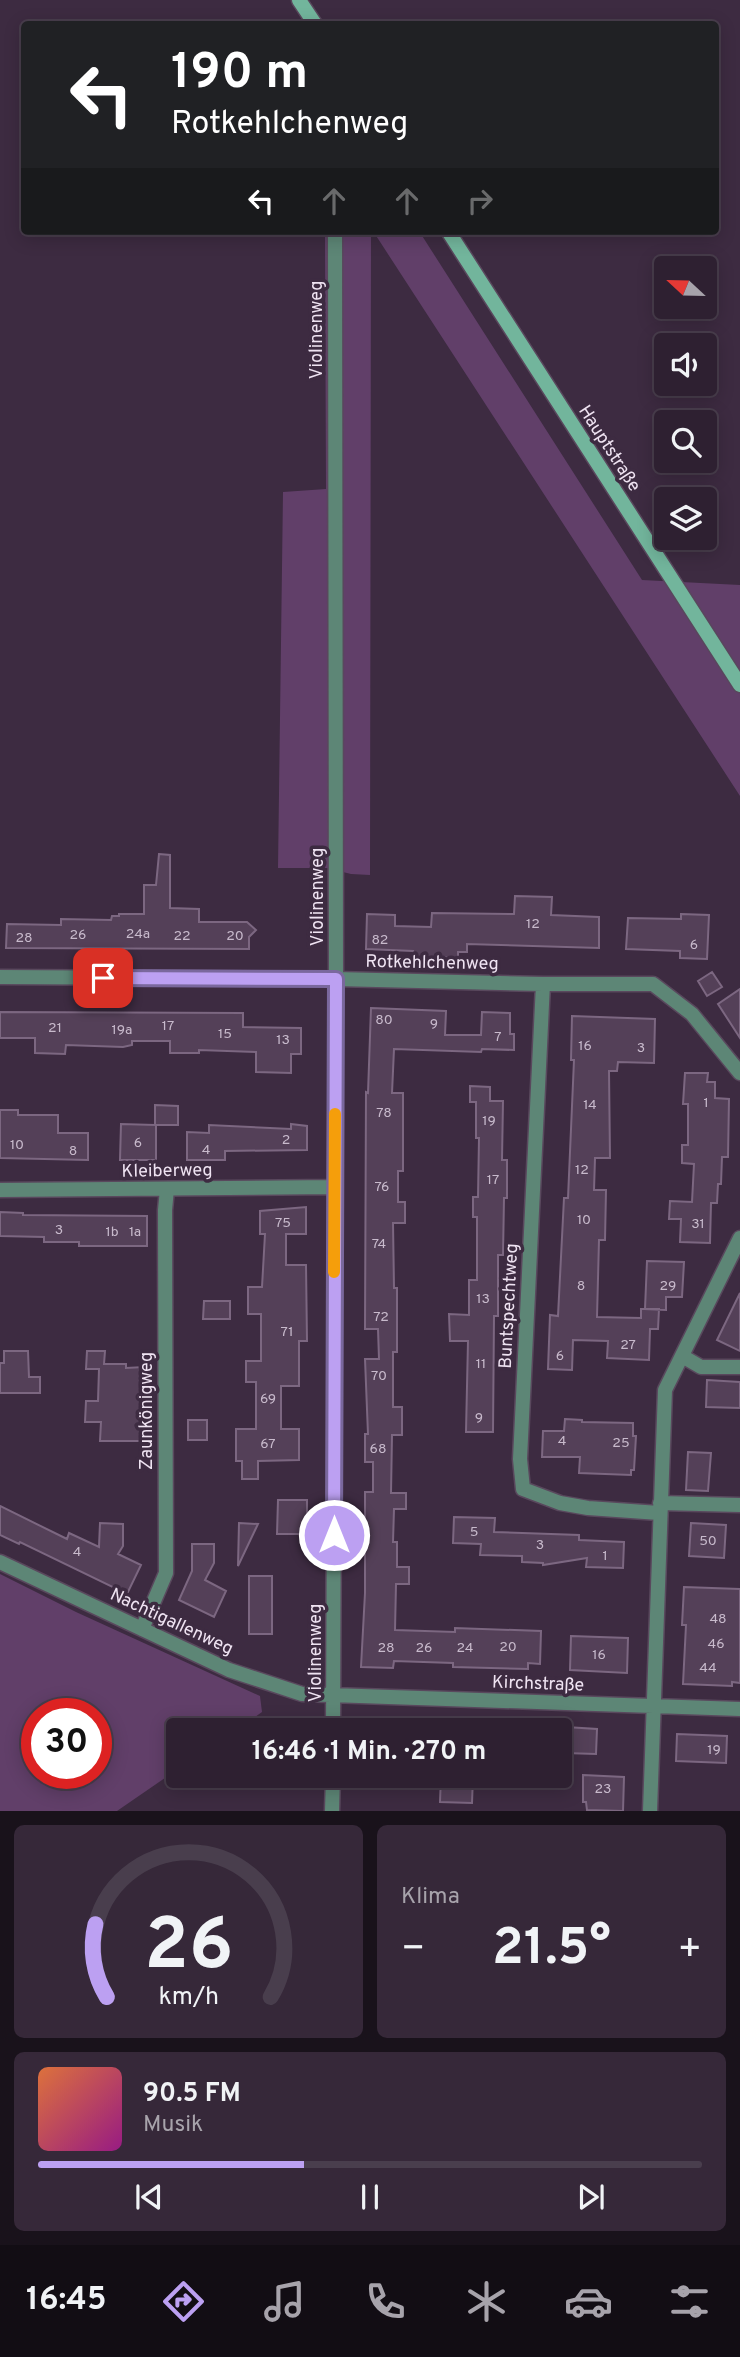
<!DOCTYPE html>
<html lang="de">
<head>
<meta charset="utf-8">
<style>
	:root { --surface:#2e2031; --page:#362839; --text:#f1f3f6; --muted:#a7a3ab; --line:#493e4d; --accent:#bca0f2 }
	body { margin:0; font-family:Overpass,sans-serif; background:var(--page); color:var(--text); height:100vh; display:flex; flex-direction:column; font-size:26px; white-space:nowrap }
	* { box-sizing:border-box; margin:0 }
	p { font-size:23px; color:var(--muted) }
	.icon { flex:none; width:38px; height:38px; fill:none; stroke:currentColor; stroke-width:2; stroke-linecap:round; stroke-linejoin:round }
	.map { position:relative; height:1811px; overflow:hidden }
	.drawer { display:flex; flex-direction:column; gap:14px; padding:14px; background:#19121b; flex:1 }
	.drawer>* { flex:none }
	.banner { position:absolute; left:21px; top:21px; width:698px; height:214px; border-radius:7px; box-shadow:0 4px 18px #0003,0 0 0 2px var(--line); background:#202124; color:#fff; overflow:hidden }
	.needle { width:46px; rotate:292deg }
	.controls { position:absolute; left:654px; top:256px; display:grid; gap:14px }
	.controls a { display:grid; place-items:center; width:63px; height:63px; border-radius:7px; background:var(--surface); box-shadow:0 4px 18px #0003,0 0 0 2px var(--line); font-size:35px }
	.speed { position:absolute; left:21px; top:1698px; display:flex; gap:14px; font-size:35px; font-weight:700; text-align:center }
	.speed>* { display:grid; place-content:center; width:91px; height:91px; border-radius:50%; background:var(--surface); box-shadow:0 4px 18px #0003,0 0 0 2px var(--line); line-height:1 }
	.speed .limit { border:10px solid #d22; background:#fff; color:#111 }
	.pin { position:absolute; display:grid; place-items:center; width:60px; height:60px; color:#fff; margin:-30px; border-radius:14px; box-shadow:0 4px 10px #0006 }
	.me { position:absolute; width:77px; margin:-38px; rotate:0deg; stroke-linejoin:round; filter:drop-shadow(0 0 5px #0008) }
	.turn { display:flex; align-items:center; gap:24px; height:147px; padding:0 35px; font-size:32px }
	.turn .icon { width:91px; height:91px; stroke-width:2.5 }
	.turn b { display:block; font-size:49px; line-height:60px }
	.lanes { display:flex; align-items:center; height:66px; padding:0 35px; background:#0003; justify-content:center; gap:35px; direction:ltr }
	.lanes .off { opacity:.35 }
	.big { font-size:52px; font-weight:700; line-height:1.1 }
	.drawer .tile { flex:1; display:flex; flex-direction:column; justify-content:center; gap:10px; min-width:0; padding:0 24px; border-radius:10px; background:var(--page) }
	.drawer .dial { align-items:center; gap:0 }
	.dial svg { height:182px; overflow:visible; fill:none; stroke:var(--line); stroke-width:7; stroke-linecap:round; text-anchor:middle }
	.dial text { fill:var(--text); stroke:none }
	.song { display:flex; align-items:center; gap:21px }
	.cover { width:84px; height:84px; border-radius:10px; background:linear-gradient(135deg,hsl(20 70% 55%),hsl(310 70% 35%)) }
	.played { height:7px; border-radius:4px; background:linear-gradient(90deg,var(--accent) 40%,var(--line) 40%) }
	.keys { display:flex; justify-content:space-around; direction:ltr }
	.heat { display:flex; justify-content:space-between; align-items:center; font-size:38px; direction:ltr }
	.drawer .tiles { flex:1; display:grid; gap:14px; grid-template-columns:1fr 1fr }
	.tile:last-child { grid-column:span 2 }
	.trip { position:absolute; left:166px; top:1718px; width:406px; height:70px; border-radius:7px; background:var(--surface); box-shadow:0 4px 18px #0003,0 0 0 2px var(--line); font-weight:700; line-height:70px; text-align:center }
	.tabs { display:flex; height:112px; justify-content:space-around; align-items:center; background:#120d14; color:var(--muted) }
	.tabs .icon { width:49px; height:49px }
	.tabs .active { color:var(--accent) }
	.tabs b { font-size:32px; color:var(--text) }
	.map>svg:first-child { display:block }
	.green { fill:#613f69; fill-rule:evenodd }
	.building { fill:#544058; stroke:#7c6781; stroke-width:2 }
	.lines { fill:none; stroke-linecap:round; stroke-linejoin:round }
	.street-casing { stroke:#59485d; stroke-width:17 }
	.secondary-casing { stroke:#59485d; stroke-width:17 }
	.street { stroke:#5d8676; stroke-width:14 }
	.secondary { stroke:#72b59c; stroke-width:14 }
	.route-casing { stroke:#7a689d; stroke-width:18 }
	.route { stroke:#bca0f2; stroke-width:12 }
	.slow { stroke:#f59e0b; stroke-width:12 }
	.labels { text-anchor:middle; stroke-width:7; stroke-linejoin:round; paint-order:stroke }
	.number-label { font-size:14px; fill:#c8bacc }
	.street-label { font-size:18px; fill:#efe3f2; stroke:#3d2b41 }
</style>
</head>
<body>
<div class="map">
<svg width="740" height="1811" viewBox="0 0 740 1811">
	<rect width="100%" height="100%" fill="#3d2b41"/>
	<path class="green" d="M325,231h46l-1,644 -19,-1 -24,-6h-49l5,-376 43,-3z
		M373,231h46l223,349 98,5v211z
		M0,1574l76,38 184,84 2,16 -27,19h-57v38l-61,42h-117zM37,1713h59v60h-59z"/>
	<path class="building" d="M159,854l11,1v53l29,1v13h48l9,8 -7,7v12l-243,-1 1,-24 54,1v-6l50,1 1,-4h7v-2h25v-29h12z
		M515,896l37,1 -1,18 48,2v31l-132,-4v8h-9v6l-45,-2v-5l-47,-2 1,-35 28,1v11l36,1 1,-14 82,1z
		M681,914l28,1 -2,44 -27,-1v-7l-54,-2 2,-31 53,1z
		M712,972l10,15 -15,9 -9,-15z
		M740,989v49l-22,-34z
		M371,1008l75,3 -1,24h36l1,-23 28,1v21h4v16l-32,-1 -1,3 -87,-3 -2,44h11v78h-5v31h7v21h-12l1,65h3v64h-4v55h9v28h-10l-1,58h15v16h-12l-1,33h4v25h12v17h-13l-1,46 60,2v-4l86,3 -1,33 -12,-1v6l-75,-2v-4l-59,-2 -1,7 -32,-1 4,-74v-101h8v-30h-8v-28h3l-3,-75h14l-1,-30h-13l1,-237 2,1z
		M0,1012l243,1v14l58,1v26h-10v19l-35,-1v-20l-57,-2v3h-29v-12h-38v4l-9,2 -57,-2 -1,9 -30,-1v-15h-35z
		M572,1016l83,3 -1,44 -36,-1 -1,9h-8l1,87h-15l-1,32h12l-1,50h-6l-2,77 44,1v-9h18l-1,20h-8l-1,31 -42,-2 1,-17 -35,-1 -1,30 -24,-1 2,-54 8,1 6,-118h4l6,-138h-3z
		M685,1073h23l-1,9h8v16l14,1 -1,58h-6l-1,27h-3l-1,19h-6l-1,40 -30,-1 1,-23h-12l1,-18 22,1 2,-38 -12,-1v-18h6v-41h-5z
		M470,1086l20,1v14h13l-1,59h5v38h-3l-1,57h-5v61h-4l-1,116h-27l2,-91h-18l-1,-27 20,1v-35h8v-63h-4v-20h5l1,-59h-3v-36h-6z
		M155,1105l23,1v19h-22v35h-36l1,-36 34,1z
		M0,1110h18v5h40v18h30v27l-88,-2z
		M291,1124l16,2v24l-82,1v9h-38v-28l22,1v-8l82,4z
		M306,1207v27h-20v31h20l1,76h-8v45h-18v43h18v31l-41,1v18h-16v-18h-6v-32h20v-47h-10v-21h15v-47h-13v-27h14l3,-53h-5v-23z
		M0,1212l23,1v2l124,1v30h-68v-4h-35v-5l-44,-1z
		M647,1261l37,1 -2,35h-16v13l-21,-1z
		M740,1293v58l-23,-11z
		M204,1301h26v18h-27z
		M4,1351h24l1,26h11v16h-40v-30h4z
		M87,1351h18l-1,13h22v4l18,-1v74h-44l1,-19h-16l1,-21h12l1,-32h-13z
		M707,1380l33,2v26l-34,-1z
		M565,1419l17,1v2l51,1v13h3l-2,34h-3v5l-52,-2 1,-16h-38l1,-26h21z
		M188,1420h19v20h-19z
		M688,1452l23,1 -3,38 -22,-1z
		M278,1500h29v34h-30z
		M0,1506l67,33 2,-6 30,14 1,-24 23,1v22l-5,8 23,11 -14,29 -107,-52 -1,2 -19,-9z
		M454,1517l41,1 -1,14 85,3v5l45,2 -1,26 -37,-1 1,-9 -44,7v-2l-21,-1v-6l-42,-1 1,-11 -28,-1z
		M239,1523l19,1 -20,42z
		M691,1523l35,2 -2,33 -35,-2z
		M192,1544h22v19l-9,17 21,11 -12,26 -35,-17 13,-29z
		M249,1576h23v58h-23z
		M684,1587l56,2v94l-8,-1v4l-49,-2 3,-59h-4z
		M571,1636l57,2 -1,35 -57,-3z
		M566,1727l31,2 -1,25 -31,-1z
		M677,1734l50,2 -1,27 -50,-2z
		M583,1775l41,2 -1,34 -36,-1 -1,-8h-3z
		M441,1776h32l-1,27 -32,-1z"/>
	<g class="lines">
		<defs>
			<path id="street" d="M0,977l336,2 207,5h110l39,30 48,59
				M543,984l-23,475 3,30 37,14 28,5 71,5
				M0,1190l334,-3
				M682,1356l19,11h39
				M660,1503l80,2
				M0,1562l229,108 73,24 438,15
				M142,1629l24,-56 -1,-363 2,-21
				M333,1731l3,-752 -1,-748
				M332,1811l1,-35
				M650,1811l15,-421 75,-152"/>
			<path id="secondary" d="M299,0l16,24
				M448,231l292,454"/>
		</defs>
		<use href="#street" class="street-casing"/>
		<use href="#secondary" class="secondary-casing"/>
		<use href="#street" class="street"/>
		<use href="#secondary" class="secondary"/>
	</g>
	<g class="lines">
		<defs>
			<path id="route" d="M103,978l233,1 -2,556"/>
		</defs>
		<use href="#route" class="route-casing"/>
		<use href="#route" class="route"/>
		<path class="slow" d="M334,1272l1,-158"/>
	</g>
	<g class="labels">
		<g class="number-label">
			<text x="533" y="928">12</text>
			<text x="138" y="938">24a</text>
			<text x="78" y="939">26</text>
			<text x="182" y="940">22</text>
			<text x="235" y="940">20</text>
			<text x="24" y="942">28</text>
			<text x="380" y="944">82</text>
			<text x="694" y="949">6</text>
			<text x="384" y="1024">80</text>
			<text x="434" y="1028">9</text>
			<text x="168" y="1030">17</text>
			<text x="55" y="1032">21</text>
			<text x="122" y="1034">19a</text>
			<text x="225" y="1038">15</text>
			<text x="498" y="1041">7</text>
			<text x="283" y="1044">13</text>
			<text x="585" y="1050">16</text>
			<text x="641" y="1052">3</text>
			<text x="706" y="1107">1</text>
			<text x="590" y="1109">14</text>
			<text x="384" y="1117">78</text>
			<text x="489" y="1125">19</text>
			<text x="286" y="1144">2</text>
			<text x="138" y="1147">6</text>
			<text x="17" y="1149">10</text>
			<text x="206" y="1154">4</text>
			<text x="73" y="1155">8</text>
			<text x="582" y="1174">12</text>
			<text x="493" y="1184">17</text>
			<text x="382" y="1191">76</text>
			<text x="584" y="1224">10</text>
			<text x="283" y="1227">75</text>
			<text x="698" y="1228">31</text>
			<text x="59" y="1234">3</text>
			<text x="112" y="1236">1b</text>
			<text x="135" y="1236">1a</text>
			<text x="379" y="1248">74</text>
			<text x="581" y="1290">8</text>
			<text x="668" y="1290">29</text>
			<text x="483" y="1303">13</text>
			<text x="381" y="1321">72</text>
			<text x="287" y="1336">71</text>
			<text x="628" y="1349">27</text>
			<text x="560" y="1360">6</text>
			<text x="481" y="1368">11</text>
			<text x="379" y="1380">70</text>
			<text x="268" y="1403">69</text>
			<text x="479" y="1422">9</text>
			<text x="562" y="1445">4</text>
			<text x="621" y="1447">25</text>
			<text x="268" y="1448">67</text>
			<text x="378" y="1453">68</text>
			<text x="474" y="1536">5</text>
			<text x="708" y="1545">50</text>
			<text x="540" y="1549">3</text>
			<text x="77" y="1556">4</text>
			<text x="605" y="1560">1</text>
			<text x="718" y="1623">48</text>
			<text x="716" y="1648">46</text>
			<text x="508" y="1651">20</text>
			<text x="386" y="1652">28</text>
			<text x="424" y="1652">26</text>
			<text x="465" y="1652">24</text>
			<text x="599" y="1659">16</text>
			<text x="708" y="1672">44</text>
			<text x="714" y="1754">19</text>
			<text x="603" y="1793">23</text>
		</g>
		<g class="street-label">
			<text transform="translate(316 330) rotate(-90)" y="6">Violinenweg</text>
			<text transform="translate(610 448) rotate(57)" y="6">Hauptstraße</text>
			<text transform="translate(317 897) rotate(-90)" y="6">Violinenweg</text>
			<text transform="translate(432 962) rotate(1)" y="6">Rotkehlchenweg</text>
			<text transform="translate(167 1170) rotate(-1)" y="6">Kleiberweg</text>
			<text transform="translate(508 1306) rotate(-87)" y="6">Buntspechtweg</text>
			<text transform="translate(146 1411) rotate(-90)" y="6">Zaunkönigweg</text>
			<text transform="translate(172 1621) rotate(25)" y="6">Nachtigallenweg</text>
			<text transform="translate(315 1653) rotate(-90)" y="6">Violinenweg</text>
			<text transform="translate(538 1683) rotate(2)" y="6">Kirchstraße</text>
		</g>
	</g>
</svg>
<div class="controls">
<a><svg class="needle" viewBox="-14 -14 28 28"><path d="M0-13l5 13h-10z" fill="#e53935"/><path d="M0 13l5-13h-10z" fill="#a7a3ab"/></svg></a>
<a><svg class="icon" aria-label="sound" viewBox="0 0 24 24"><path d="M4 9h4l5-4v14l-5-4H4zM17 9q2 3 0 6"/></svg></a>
<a><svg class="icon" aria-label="search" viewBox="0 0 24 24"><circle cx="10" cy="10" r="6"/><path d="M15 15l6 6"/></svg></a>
<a><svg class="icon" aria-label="layers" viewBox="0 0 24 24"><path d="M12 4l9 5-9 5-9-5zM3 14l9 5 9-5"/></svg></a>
</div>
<div class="speed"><div class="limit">30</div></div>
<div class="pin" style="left:103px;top:978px;background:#d93025"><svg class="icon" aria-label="arrive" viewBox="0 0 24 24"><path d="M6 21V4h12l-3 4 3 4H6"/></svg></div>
<svg class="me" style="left:334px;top:1535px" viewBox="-20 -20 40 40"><circle r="17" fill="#bca0f2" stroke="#fff" stroke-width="3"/><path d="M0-11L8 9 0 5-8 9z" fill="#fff"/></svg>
<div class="trip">16:46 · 1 Min. · 270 m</div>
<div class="banner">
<div class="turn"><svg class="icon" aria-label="left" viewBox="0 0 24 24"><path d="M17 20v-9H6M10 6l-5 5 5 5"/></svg><div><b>190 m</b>Rotkehlchenweg</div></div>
<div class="lanes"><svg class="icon" aria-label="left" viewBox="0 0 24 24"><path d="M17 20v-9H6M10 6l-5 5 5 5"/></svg><svg class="icon off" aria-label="ahead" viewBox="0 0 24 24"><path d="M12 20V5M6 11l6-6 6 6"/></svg><svg class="icon off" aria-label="ahead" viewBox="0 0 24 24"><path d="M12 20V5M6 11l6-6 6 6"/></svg><svg class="icon off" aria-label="right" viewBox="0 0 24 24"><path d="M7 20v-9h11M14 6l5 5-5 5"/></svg></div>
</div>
</div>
<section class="drawer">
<div class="tiles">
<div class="tile dial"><svg viewBox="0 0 100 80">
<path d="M14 69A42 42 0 1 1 86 69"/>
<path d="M14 69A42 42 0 0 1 9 37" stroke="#bca0f2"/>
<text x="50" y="56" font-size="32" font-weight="700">26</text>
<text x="50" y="72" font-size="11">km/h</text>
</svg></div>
<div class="tile"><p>Klima</p>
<div class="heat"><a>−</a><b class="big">21.5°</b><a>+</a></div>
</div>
<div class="tile">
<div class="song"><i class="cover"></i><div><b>90.5 FM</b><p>Musik</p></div></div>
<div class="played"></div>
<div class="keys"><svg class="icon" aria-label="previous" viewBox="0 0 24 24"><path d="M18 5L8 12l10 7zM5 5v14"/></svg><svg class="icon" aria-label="pause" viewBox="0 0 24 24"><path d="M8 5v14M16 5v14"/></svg><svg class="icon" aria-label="next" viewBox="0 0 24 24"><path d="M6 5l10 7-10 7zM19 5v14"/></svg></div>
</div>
</div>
</section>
<nav class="tabs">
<b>16:45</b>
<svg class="icon active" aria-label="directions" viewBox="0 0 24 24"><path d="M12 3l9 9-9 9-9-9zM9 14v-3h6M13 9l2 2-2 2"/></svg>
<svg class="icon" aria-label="music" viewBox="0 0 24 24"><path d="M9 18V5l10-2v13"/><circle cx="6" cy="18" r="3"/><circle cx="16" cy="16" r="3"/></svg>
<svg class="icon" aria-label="phone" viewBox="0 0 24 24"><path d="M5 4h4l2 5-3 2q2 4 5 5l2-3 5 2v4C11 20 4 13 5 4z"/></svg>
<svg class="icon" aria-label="climate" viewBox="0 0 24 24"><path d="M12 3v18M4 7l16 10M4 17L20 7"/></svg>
<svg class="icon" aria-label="car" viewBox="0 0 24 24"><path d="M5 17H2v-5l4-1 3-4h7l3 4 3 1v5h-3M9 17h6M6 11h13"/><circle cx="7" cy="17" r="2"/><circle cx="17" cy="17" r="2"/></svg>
<svg class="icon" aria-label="filters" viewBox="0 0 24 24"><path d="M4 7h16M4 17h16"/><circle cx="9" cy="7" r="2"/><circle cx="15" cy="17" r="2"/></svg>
</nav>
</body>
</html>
